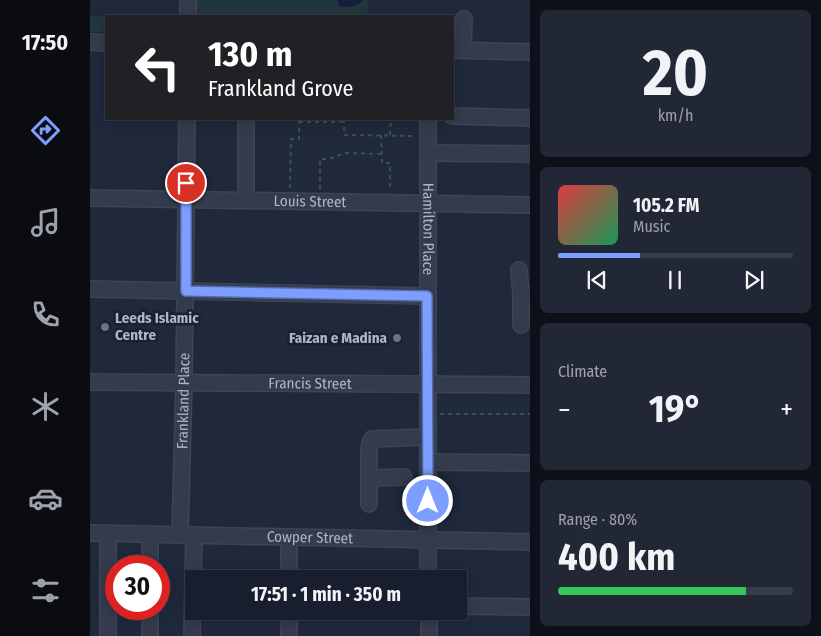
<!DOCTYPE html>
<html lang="en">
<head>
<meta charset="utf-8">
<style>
	:root { --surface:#181e2d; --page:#212735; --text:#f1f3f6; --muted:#9fa2aa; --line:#363c49; --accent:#7d9eff }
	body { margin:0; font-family:"Fira Sans Condensed",sans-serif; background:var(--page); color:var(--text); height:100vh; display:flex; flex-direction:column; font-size:19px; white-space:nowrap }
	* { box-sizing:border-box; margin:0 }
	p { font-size:16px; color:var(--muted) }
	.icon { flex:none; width:28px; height:28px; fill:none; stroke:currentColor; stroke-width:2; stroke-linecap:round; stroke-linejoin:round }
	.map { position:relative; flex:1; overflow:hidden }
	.panel { display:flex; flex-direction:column; gap:10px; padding:10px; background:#0d1019; width:291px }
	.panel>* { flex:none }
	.banner { position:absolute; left:15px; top:15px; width:349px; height:105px; border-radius:0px; box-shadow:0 2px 12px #0003,0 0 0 1px var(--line); background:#202124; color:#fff; overflow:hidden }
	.speed { position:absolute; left:15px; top:555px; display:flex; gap:10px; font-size:25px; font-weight:700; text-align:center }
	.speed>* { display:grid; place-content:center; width:65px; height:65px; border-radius:50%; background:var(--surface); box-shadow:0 2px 12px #0003,0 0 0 1px var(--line); line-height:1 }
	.speed .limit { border:8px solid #d22; background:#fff; color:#111 }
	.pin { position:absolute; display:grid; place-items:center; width:42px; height:42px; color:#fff; margin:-21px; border:2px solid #fff; border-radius:50%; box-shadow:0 1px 5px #0007 }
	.me { position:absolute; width:55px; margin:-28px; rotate:0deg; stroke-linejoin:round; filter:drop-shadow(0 0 4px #0008) }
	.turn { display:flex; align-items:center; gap:18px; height:105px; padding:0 20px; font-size:22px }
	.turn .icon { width:65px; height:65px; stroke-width:2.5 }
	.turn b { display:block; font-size:35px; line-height:42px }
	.big { font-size:38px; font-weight:700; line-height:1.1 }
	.panel .widget { flex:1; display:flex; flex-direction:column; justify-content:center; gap:8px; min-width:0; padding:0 18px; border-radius:8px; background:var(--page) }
	.panel .dial { align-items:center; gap:0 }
	.dial b { font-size:65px; line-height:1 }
	.song { display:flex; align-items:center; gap:15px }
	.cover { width:60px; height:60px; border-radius:8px; background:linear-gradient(135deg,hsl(0 70% 55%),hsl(150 70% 35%)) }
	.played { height:5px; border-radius:2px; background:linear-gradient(90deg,var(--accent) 35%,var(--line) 35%) }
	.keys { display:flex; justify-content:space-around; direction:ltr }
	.heat { display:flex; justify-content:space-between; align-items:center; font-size:28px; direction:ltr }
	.charge { height:8px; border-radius:4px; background:linear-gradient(90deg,#34c759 80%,var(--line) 0) }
	.trip { position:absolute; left:95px; top:570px; width:282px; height:50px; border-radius:0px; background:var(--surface); box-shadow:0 2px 12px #0003,0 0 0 1px var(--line); font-weight:700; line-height:50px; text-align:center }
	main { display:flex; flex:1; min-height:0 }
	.dock { display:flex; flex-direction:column; width:90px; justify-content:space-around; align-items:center; background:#0a0c12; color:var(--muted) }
	.dock .icon { width:35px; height:35px }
	.dock .active { color:var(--accent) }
	.dock b { font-size:22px; color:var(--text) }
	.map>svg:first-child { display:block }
	.green { fill:#22363d }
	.water { fill:#131e3a }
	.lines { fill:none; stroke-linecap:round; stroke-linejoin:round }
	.minor-casing { stroke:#3d4455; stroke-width:18 }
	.path { stroke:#3b4f55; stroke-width:2; stroke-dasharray:4 4; stroke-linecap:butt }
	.minor { stroke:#343b4c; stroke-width:15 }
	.route-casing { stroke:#5167a6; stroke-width:12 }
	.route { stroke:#7d9eff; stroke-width:9 }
	.worship-dot { fill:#6b7280; stroke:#192030; stroke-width:2 }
	.labels { text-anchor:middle; stroke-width:5; stroke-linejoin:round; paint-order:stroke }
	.street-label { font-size:15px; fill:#afb5c8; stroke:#192030 }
	.poi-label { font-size:15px; font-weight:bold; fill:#afb5c8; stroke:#192030; text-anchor:start }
</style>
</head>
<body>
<main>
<nav class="dock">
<b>17:50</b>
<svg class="icon active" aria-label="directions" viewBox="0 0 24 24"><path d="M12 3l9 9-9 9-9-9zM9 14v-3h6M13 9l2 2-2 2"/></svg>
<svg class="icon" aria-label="music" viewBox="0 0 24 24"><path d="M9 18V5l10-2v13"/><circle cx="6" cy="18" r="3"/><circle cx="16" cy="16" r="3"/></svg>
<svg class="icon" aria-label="phone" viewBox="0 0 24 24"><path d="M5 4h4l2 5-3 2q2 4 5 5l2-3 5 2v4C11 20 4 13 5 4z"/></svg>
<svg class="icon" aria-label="climate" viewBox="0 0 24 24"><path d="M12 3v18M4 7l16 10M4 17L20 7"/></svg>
<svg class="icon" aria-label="car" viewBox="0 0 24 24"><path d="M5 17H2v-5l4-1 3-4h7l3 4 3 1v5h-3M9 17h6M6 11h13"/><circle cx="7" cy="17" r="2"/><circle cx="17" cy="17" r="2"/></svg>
<svg class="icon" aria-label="filters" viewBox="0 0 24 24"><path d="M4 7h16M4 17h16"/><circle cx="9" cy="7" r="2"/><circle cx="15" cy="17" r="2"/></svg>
</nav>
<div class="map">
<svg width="440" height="636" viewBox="0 0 440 636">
	<rect width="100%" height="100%" fill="#20283c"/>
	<path class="green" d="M102,0h177l-2,16h-176z
		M0,16h16v17l-16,-1z"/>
	<path class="water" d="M247,0h26c-7,7 -14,8 -24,6z"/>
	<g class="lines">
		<defs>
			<g id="minor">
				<path d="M98,0v16"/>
				<path d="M0,42l16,1"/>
				<path d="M362,50l78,2"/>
				<path d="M373,50l1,-31"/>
				<path d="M362,116l78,2"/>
				<path id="s1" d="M338,119c1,153 0,306 0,460"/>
				<path d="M338,153l102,1"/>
				<path id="s2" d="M0,198l440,7"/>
				<path d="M156,200v-81"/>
				<path d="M429,270l2,25"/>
				<path d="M0,289l337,7"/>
				<path d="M431,325v-30l9,-1"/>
				<path id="s3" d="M0,382l440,3"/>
				<path d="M338,462l102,1"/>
				<path d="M279,478l35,-1"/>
				<path d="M279,504v-54l1,-7 2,-4 56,-2"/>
				<path id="s4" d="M0,533l440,9"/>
				<path d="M60,534v32"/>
				<path id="s5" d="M90,535l4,-153 3,-263"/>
				<path d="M199,537v42"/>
				<path d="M369,606l71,1"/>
				<path d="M60,609v27"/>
				<path d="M199,611v25"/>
				<path d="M339,611v25"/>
				<path d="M18,636v-103"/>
				<path d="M102,636l2,-101"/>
			</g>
		</defs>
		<use href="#minor" class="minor-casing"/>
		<path class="path" d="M254,119v16l71,1
			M209,122h45
			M291,135l1,28h8v27
			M300,135l1,-16
			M200,188l1,-49h8v-20
			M230,189v-30h9l16,-6 37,1
			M350,414h90"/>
		<use href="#minor" class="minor"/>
	</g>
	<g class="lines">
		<defs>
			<path id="route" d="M96,183v108l241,5 1,205"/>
		</defs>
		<use href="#route" class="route-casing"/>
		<use href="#route" class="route"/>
	</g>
	<g class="worship-dot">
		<circle cx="15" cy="327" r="5"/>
		<circle cx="307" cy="338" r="5"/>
	</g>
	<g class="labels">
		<g class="street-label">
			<text dy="5" stroke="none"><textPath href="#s2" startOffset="220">Louis Street</textPath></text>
			<text dy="5" stroke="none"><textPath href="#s1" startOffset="110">Hamilton Place</textPath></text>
			<text dy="5" stroke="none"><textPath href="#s3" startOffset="220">Francis Street</textPath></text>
			<text dy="5" stroke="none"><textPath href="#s5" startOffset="134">Frankland Place</textPath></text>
			<text dy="5" stroke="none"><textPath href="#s4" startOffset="220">Cowper Street</textPath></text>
		</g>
		<g class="poi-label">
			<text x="25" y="323">Leeds Islamic<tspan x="25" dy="17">Centre</tspan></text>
			<text x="297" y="343" text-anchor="end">Faizan e Madina</text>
		</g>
	</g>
</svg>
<div class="speed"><div class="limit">30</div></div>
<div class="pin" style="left:96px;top:183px;background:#d93025"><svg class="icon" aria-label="arrive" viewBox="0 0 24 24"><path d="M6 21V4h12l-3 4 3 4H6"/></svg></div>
<svg class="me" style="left:338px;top:501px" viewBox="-20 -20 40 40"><circle r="17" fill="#7d9eff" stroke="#fff" stroke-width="3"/><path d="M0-11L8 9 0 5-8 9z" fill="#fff"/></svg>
<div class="trip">17:51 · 1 min · 350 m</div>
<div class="banner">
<div class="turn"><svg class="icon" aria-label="left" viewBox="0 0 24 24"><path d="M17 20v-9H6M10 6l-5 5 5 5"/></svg><div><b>130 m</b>Frankland Grove</div></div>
</div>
</div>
<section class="panel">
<div class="widget dial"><b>20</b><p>km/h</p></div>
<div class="widget">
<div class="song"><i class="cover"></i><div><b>105.2 FM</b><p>Music</p></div></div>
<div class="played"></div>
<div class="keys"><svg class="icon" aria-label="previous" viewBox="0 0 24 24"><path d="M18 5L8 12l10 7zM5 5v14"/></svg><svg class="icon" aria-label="pause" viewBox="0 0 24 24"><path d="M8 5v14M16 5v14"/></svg><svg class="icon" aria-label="next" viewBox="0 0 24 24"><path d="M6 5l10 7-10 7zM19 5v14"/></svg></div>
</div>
<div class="widget"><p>Climate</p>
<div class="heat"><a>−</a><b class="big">19°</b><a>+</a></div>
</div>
<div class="widget"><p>Range · 80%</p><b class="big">400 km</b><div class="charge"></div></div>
</section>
</main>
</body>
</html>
